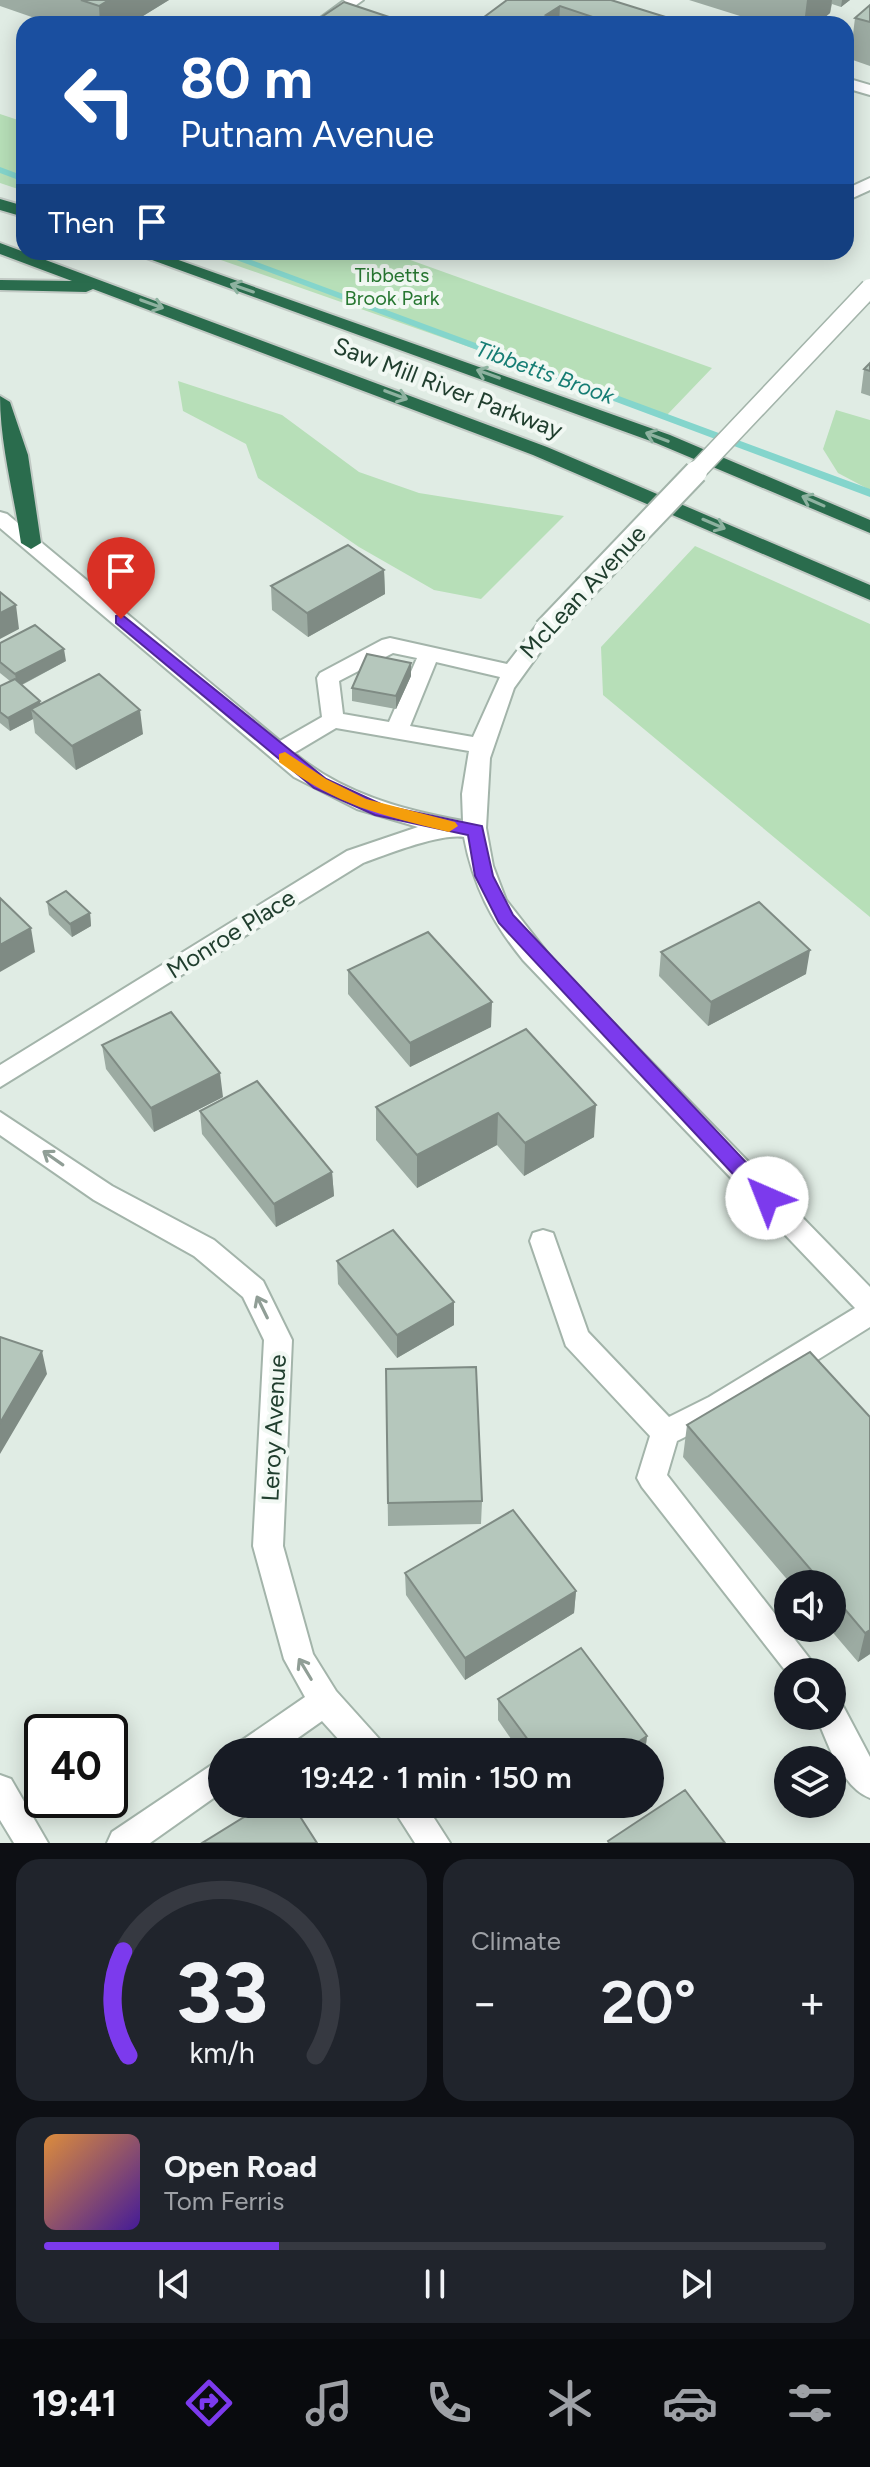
<!DOCTYPE html>
<html lang="en">
<head>
<meta charset="utf-8">
<style>
	:root { --surface:#171b24; --page:#20242c; --text:#f1f3f6; --muted:#9ea1a6; --line:#363941; --accent:#7c3aed }
	body { margin:0; font-family:Figtree,sans-serif; background:var(--page); color:var(--text); height:100vh; display:flex; flex-direction:column; font-size:30px; white-space:nowrap }
	* { box-sizing:border-box; margin:0 }
	p { font-size:26px; color:var(--muted) }
	.icon { flex:none; width:44px; height:44px; fill:none; stroke:currentColor; stroke-width:2; stroke-linecap:round; stroke-linejoin:round }
	.map { position:relative; height:1843px; overflow:hidden }
	.details { display:flex; flex-direction:column; gap:16px; padding:16px; background:#0d0f14; flex:1 }
	.details>* { flex:none }
	.hud { position:absolute; left:16px; top:16px; width:838px; height:244px; border-radius:24px; box-shadow:0 4px 20px #0003; background:#1a4fa0; color:#fff; overflow:hidden }
	.controls { position:absolute; left:774px; top:1570px; display:grid; gap:16px }
	.controls a { display:grid; place-items:center; width:72px; height:72px; border-radius:50%; background:var(--surface); box-shadow:0 4px 20px #0003; font-size:40px }
	.speed { position:absolute; left:24px; top:1714px; display:flex; gap:16px; font-size:40px; font-weight:700; text-align:center }
	.speed>* { display:grid; place-content:center; width:104px; height:104px; border-radius:50%; background:var(--surface); box-shadow:0 4px 20px #0003; line-height:1 }
	.speed .limit { border:4px solid #111; border-radius:12px; background:#fff; color:#111 }
	.pin { position:absolute; display:grid; place-items:center; width:68px; height:68px; color:#fff; margin:-82px -34px; border-radius:50% 50% 50% 0; rotate:-45deg; box-shadow:0 0 8px #0007 }
	.pin .icon { rotate:45deg }
	.me { position:absolute; width:88px; margin:-44px; rotate:316deg; stroke-linejoin:round; filter:drop-shadow(0 0 6px #0008) }
	.turn { display:flex; align-items:center; gap:28px; height:168px; padding:0 32px; font-size:36px }
	.turn .icon { width:104px; height:104px; stroke-width:2.5 }
	.turn b { display:block; font-size:56px; line-height:68px }
	.then { display:flex; align-items:center; height:76px; padding:0 32px; background:#0003; gap:16px; font-size:30px }
	.big { font-size:60px; font-weight:600; line-height:1.1 }
	.details .widget { flex:1; display:flex; flex-direction:column; justify-content:center; gap:12px; min-width:0; padding:0 28px; border-radius:24px; background:var(--page) }
	.details .dial { align-items:center; gap:0 }
	.dial svg { height:208px; overflow:visible; fill:none; stroke:var(--line); stroke-width:7; stroke-linecap:round; text-anchor:middle }
	.dial text { fill:var(--text); stroke:none }
	.song { display:flex; align-items:center; gap:24px }
	.cover { width:96px; height:96px; border-radius:12px; background:linear-gradient(135deg,hsl(30 70% 55%),hsl(260 70% 35%)) }
	.played { height:8px; border-radius:4px; background:linear-gradient(90deg,var(--accent) 30%,var(--line) 30%) }
	.keys { display:flex; justify-content:space-around; direction:ltr }
	.heat { display:flex; justify-content:space-between; align-items:center; font-size:44px; direction:ltr }
	.details .tiles { flex:1; display:grid; gap:16px; grid-template-columns:1fr 1fr }
	.widget:last-child { grid-column:span 2 }
	.trip { position:absolute; left:208px; top:1738px; width:456px; height:80px; border-radius:40px; background:var(--surface); box-shadow:0 4px 20px #0003; font-weight:600; line-height:80px; text-align:center }
	.tab-bar { display:flex; height:128px; justify-content:space-around; align-items:center; background:#090b0e; color:var(--muted) }
	.tab-bar .icon { width:56px; height:56px }
	.tab-bar .active { color:var(--accent) }
	.tab-bar b { font-size:36px; color:var(--text) }
	.map>svg:first-child { display:block }
	.green { fill:#b7dfb8 }
	.lines { fill:none; stroke-linecap:round; stroke-linejoin:round }
	.stream { fill:#84d5cc; fill-rule:evenodd }
	.minor-casing { stroke:#a3b4aa; stroke-width:4 }
	.highway-casing { stroke:#c1c9c4; stroke-width:4 }
	.minor { fill:#fff; fill-rule:evenodd }
	.highway { fill:#2a6c4d; fill-rule:evenodd }
	.minor-bridge-far1-casing { stroke:#a3b4aa; stroke-width:21; stroke-linecap:butt }
	.minor-bridge-casing { stroke:#a3b4aa; stroke-width:26; stroke-linecap:butt }
	.minor-bridge-far1 { stroke:#fff; stroke-width:18 }
	.minor-bridge { stroke:#fff; stroke-width:22 }
	.wall { fill:#9caba2 }
	.shaded-wall { fill:#7f8b84 }
	.building { fill:#b5c7bc; stroke:#7f8b84; stroke-width:2 }
	.oneway { stroke:#8eb2a0 }
	.oneway2 { stroke:#909e96 }
	.route { fill:#7c3aed; stroke:#51269a; stroke-width:2 }
	.slow { fill:#f59e0b }
	.labels { text-anchor:middle; stroke-width:8; stroke-linejoin:round; paint-order:stroke }
	.far-park-label { font-size:20px; fill:#277731; stroke:#f1f8f3 }
	.far-water-label { font-size:22px; font-style:italic; fill:#167d74; stroke:#f1f8f3 }
	.street-label { font-size:24px; fill:#203e2e; stroke:#f1f8f3 }
</style>
</head>
<body>
<div class="map">
<svg width="870" height="1843" viewBox="0 0 870 1843">
	<rect width="100%" height="100%" fill="#e0ece4"/>
	<path class="green" d="M0,114l24,8v69l-24,-8z
		M198,252h190l324,116 -46,48z
		M178,381l104,34 77,57 60,21 145,23 -83,83 -47,-9 -75,-43 -101,-69 -12,-34 -63,-33z
		M836,410l34,10v70l-32,-17 -15,-24z
		M695,546l175,78v293l-267,-222 -2,-48z"/>
	<g class="lines">
		<path class="stream" d="M0,167l24,9v6l-24,-9z
			M215,252h15l640,237v8z"/>
		<defs>
			<path id="minor" d="M345,0h18l-33,24h-18z
				M846,78l24,7v10l-24,-7z
				M870,178v12l-24,11v-12z
				M0,512l7,2 273,227 42,-24 -5,-39 3,-5 62,-33 8,-2 117,26 30,-39h16l3,5 -42,58 -24,70 -4,70 7,38 13,34 50,64 314,323v40l-141,88 -52,26 -10,34 153,197 -32,2 -146,-187 -5,-9 13,-42 -84,-90 -36,-105 3,-8 10,-3 10,3 35,99 81,85 40,-20 146,-89 -332,-348c-31,-38 -50,-75 -59,-123 -23,-4 -77,17 -101,26l-363,224v-22l347,-214 71,-24 -61,-18 -63,-32 -294,-249zM393,653l24,5 -28,64 -46,-8 -4,-33zM436,662l64,15 -27,60 -63,-11zM336,728l133,23 -7,43 1,27c-61,-11 -122,-28 -169,-68z
				M0,1112l112,74 102,54 49,41 29,59 -9,206 30,108 23,37 45,50 5,11h-36l-28,-31 -44,31h-42l5,-11 64,-44 -21,-38 -31,-113 11,-206 -21,-43 -49,-41 -100,-56 -94,-65z
				M832,1701l11,5 27,51v41c-29,-11 -42,-55 -54,-82h16z
				M222,1758v34l-72,51h-43l5,-11z
				M0,1775l11,4 37,64h-34l-14,-23z
				M390,1804h35l25,39h-35z"/>
			<path id="highway" d="M0,199l24,7v11l-24,-7z
				M0,243l547,204 323,138v15l-337,-145 -440,-166 -7,3 -86,-2v-10l72,1 -72,-27z
				M130,252h26l514,183 200,85v13l-214,-90z
				M0,396l10,6 18,53 13,88 -10,6 -10,-6c-7,-49 -21,-98 -21,-147z"/>
		</defs>
		<use href="#minor" class="minor-casing"/>
		<use href="#highway" class="highway-casing"/>
		<use href="#minor" class="minor"/>
		<use href="#highway" class="highway"/>
		<defs>
			<path id="minor-bridge-far1" d="M694,474l176,-186"/>
			<path id="minor-bridge" d="M545,630l151,-158"/>
		</defs>
		<use href="#minor-bridge-far1" class="minor-bridge-far1-casing"/>
		<use href="#minor-bridge" class="minor-bridge-casing"/>
		<use href="#minor-bridge-far1" class="minor-bridge-far1"/>
		<use href="#minor-bridge" class="minor-bridge"/>
	</g>
	<path class="wall" d="M0,0h169l-39,24h-78l-52,-18z
		M507,0h104l77,24h-208v-4z
		M689,0h161l-9,7 -9,-3 -2,9 -13,11h-51z
		M870,5v61l-20,-7 5,-41z
		M870,363v33l-9,-3 3,-24z
		M384,570l1,24 -77,43 -36,-27 -1,-24z
		M0,643l66,18 -44,24 19,19 102,30 -67,36 -41,-37 -2,-14 -23,12 -10,-8v-37l10,-5 -10,-8z
		M411,663v13l-15,33 -44,-8v-13z
		M47,902l43,11 1,13 -19,11 -23,-22z
		M661,952l145,22 -98,52 -49,-50z
		M348,970l143,57 -81,40 -62,-73z
		M526,1029l68,108 -70,39 -27,-31 -80,43 -41,-48v-33z
		M102,1045l121,52 -69,35 -48,-63z
		M200,1111l132,61 2,24 -58,31 -74,-93z
		M337,1261l117,64 -57,33 -59,-74z
		M810,1352l60,302 -12,8 -29,-34h3v-44h-41l-108,-127 4,-32z
		M386,1369l96,132 -1,23 -93,2z
		M405,1573l171,18 -2,22 -109,67 -59,-85z
		M498,1699l149,37 -2,16h-125l-22,-32z"/>
	<path class="shaded-wall" d="M109,0h60l-39,24h-30l-1,-18z
		M807,0h25l-2,13 -13,11h-13z
		M842,0h8l-9,7z
		M560,6l-1,18h-16l3,-9z
		M384,570l1,24 -77,43 -1,-24z
		M16,605l3,24 -19,10v-26z
		M64,649l2,12 -49,26 -2,-13z
		M411,663v13l-15,33v-13z
		M40,701l2,13 -11,-5 2,10 -23,12 -2,-13z
		M140,710l3,24 -67,36 -4,-24z
		M90,913l1,13 -19,11 -2,-13z
		M31,928l4,24 -35,20v-27z
		M810,950l-4,24 -98,52 3,-24z
		M492,1002l-1,25 -81,40v-24z
		M220,1073l3,24 -69,35 -3,-24z
		M596,1105l-2,32 -70,39 1,-33z
		M498,1113l-1,32 -80,43v-33z
		M332,1172l2,24 -58,31 -2,-23z
		M454,1302v23l-57,33v-23z
		M42,1351l5,23 -47,80v-31z
		M576,1591l-2,22 -109,67v-22z
		M870,1630v24l-12,8 7,-29z
		M647,1736l-2,16h-22z
		M562,1804h10l-10,6z"/>
	<path class="building" d="M81,0h28l-10,6z
		M507,0h104l77,24h-104l9,-7 -33,-11 -14,9 6,2 -9,7h-49l-14,-4z
		M344,2l66,22h-99z
		M870,5v17l-15,-4z
		M870,363v8l-6,-2z
		M348,545l36,25 -77,43 -36,-27z
		M0,592l16,13 -16,8z
		M35,625l29,24 -49,25 -15,-12v-19z
		M367,654l44,9 -15,33 -44,-8z
		M99,674l41,36 -68,36 -41,-37z
		M15,679l25,22 -32,17 -8,-6v-26z
		M66,891l24,22 -20,11 -23,-22z
		M0,898l31,30 -31,17z
		M759,902l51,48 -99,52 -50,-50z
		M428,932l64,70 -82,41 -62,-73z
		M171,1012l49,61 -69,35 -49,-63z
		M526,1029l70,76 -71,38 -27,-30 -81,42 -41,-48z
		M257,1081l75,91 -58,32 -74,-93z
		M393,1230l61,72 -57,33 -60,-74z
		M0,1337l42,14 -42,72z
		M810,1352l60,65v213l-5,3 -33,-39v-10h-9l-136,-159z
		M476,1367l6,134 -94,2 -2,-134z
		M513,1510l63,81 -111,67 -60,-85z
		M581,1648l66,88 -24,16h-86l-39,-53z
		M685,1790l40,53h-116l-1,-2z
		M265,1804h27l25,39h-115z"/>
	<defs><path id="oneway-shaft" d="M-6 0H5M1.5-3L5.5 0L1.5 3" fill="none" stroke-width="1.6" stroke-linecap="round" stroke-linejoin="round" transform="scale(2)"/></defs>
	<g class="oneway">
		<use href="#oneway-shaft" transform="translate(242 288) rotate(-161)"/>
		<use href="#oneway-shaft" transform="translate(152 304) rotate(20)"/>
		<use href="#oneway-shaft" transform="translate(488 374) rotate(-160)"/>
		<use href="#oneway-shaft" transform="translate(396 395) rotate(21)"/>
		<use href="#oneway-shaft" transform="translate(657 437) rotate(-159)"/>
		<use href="#oneway-shaft" transform="translate(813 501) rotate(-156)"/>
		<use href="#oneway-shaft" transform="translate(714 524) rotate(23)"/>
	</g>
	<g class="oneway2">
		<use href="#oneway-shaft" transform="translate(53 1158) rotate(-145)"/>
		<use href="#oneway-shaft" transform="translate(262 1307) rotate(-116)"/>
		<use href="#oneway-shaft" transform="translate(305 1669) rotate(-121)"/>
	</g>
	<path class="route" d="M121,614l205,165 59,27 97,20 11,50 20,39 261,277 3,6 -3,5h-14l-261,-280 -24,-47 -7,-41 -93,-20 -61,-27 -198,-165v-7z"/>
	<path class="slow" d="M285,752l41,27 40,20 89,23 3,4 -9,6c-71,-18 -109,-25 -170,-70v-8z"/>
	<g class="labels">
		<g class="far-park-label">
			<text x="392" y="282">Tibbetts<tspan x="392" dy="23">Brook Park</tspan></text>
		</g>
		<g class="far-water-label">
			<text transform="translate(545 372) rotate(20)" y="8">Tibbetts Brook</text>
		</g>
		<g class="street-label">
			<text transform="translate(448 388) rotate(21)" y="8">Saw Mill River Parkway</text>
			<text transform="translate(583 592) rotate(-47)" y="8">McLean Avenue</text>
			<text transform="translate(231 934) rotate(-32)" y="8">Monroe Place</text>
			<text transform="translate(274 1428) rotate(-87)" y="8">Leroy Avenue</text>
		</g>
	</g>
</svg>
<div class="controls">
<a><svg class="icon" aria-label="sound" viewBox="0 0 24 24"><path d="M4 9h4l5-4v14l-5-4H4zM17 9q2 3 0 6"/></svg></a>
<a><svg class="icon" aria-label="search" viewBox="0 0 24 24"><circle cx="10" cy="10" r="6"/><path d="M15 15l6 6"/></svg></a>
<a><svg class="icon" aria-label="layers" viewBox="0 0 24 24"><path d="M12 4l9 5-9 5-9-5zM3 14l9 5 9-5"/></svg></a>
</div>
<div class="speed"><div class="limit">40</div></div>
<div class="pin" style="left:121px;top:619px;background:#d93025"><svg class="icon" aria-label="arrive" viewBox="0 0 24 24"><path d="M6 21V4h12l-3 4 3 4H6"/></svg></div>
<svg class="me" style="left:767px;top:1198px" viewBox="-20 -20 40 40"><circle r="19" fill="#fff"/><path d="M0-13L10 11 0 6-10 11z" fill="#7c3aed"/></svg>
<div class="trip">19:42 · 1 min · 150 m</div>
<div class="hud">
<div class="turn"><svg class="icon" aria-label="left" viewBox="0 0 24 24"><path d="M17 20v-9H6M10 6l-5 5 5 5"/></svg><div><b>80 m</b>Putnam Avenue</div></div>
<div class="then">Then<svg class="icon" aria-label="arrive" viewBox="0 0 24 24"><path d="M6 21V4h12l-3 4 3 4H6"/></svg></div>
</div>
</div>
<section class="details">
<div class="tiles">
<div class="widget dial"><svg viewBox="0 0 100 80">
<path d="M14 69A42 42 0 1 1 86 69"/>
<path d="M14 69A42 42 0 0 1 12 29" stroke="#7c3aed"/>
<text x="50" y="56" font-size="32" font-weight="700">33</text>
<text x="50" y="72" font-size="11">km/h</text>
</svg></div>
<div class="widget"><p>Climate</p>
<div class="heat"><a>−</a><b class="big">20°</b><a>+</a></div>
</div>
<div class="widget">
<div class="song"><i class="cover"></i><div><b>Open Road</b><p>Tom Ferris</p></div></div>
<div class="played"></div>
<div class="keys"><svg class="icon" aria-label="previous" viewBox="0 0 24 24"><path d="M18 5L8 12l10 7zM5 5v14"/></svg><svg class="icon" aria-label="pause" viewBox="0 0 24 24"><path d="M8 5v14M16 5v14"/></svg><svg class="icon" aria-label="next" viewBox="0 0 24 24"><path d="M6 5l10 7-10 7zM19 5v14"/></svg></div>
</div>
</div>
</section>
<nav class="tab-bar">
<b>19:41</b>
<svg class="icon active" aria-label="directions" viewBox="0 0 24 24"><path d="M12 3l9 9-9 9-9-9zM9 14v-3h6M13 9l2 2-2 2"/></svg>
<svg class="icon" aria-label="music" viewBox="0 0 24 24"><path d="M9 18V5l10-2v13"/><circle cx="6" cy="18" r="3"/><circle cx="16" cy="16" r="3"/></svg>
<svg class="icon" aria-label="phone" viewBox="0 0 24 24"><path d="M5 4h4l2 5-3 2q2 4 5 5l2-3 5 2v4C11 20 4 13 5 4z"/></svg>
<svg class="icon" aria-label="climate" viewBox="0 0 24 24"><path d="M12 3v18M4 7l16 10M4 17L20 7"/></svg>
<svg class="icon" aria-label="car" viewBox="0 0 24 24"><path d="M5 17H2v-5l4-1 3-4h7l3 4 3 1v5h-3M9 17h6M6 11h13"/><circle cx="7" cy="17" r="2"/><circle cx="17" cy="17" r="2"/></svg>
<svg class="icon" aria-label="filters" viewBox="0 0 24 24"><path d="M4 7h16M4 17h16"/><circle cx="9" cy="7" r="2"/><circle cx="15" cy="17" r="2"/></svg>
</nav>
</body>
</html>
